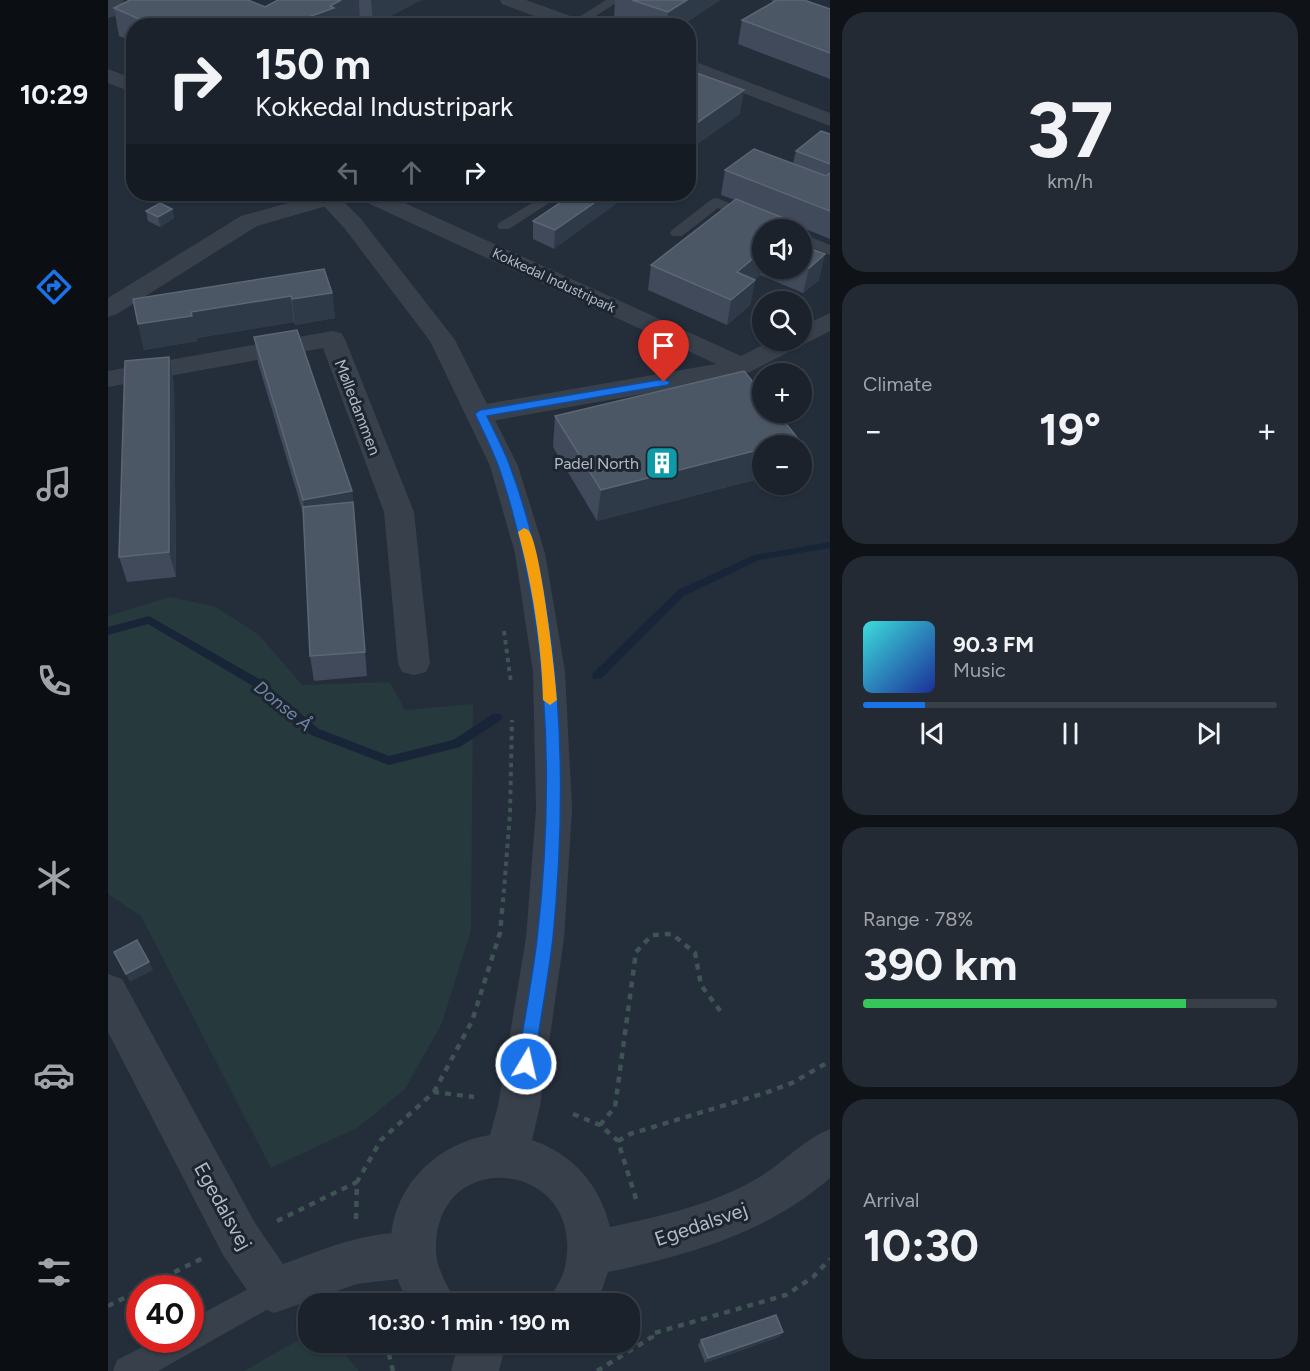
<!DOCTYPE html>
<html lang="en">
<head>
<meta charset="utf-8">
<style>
	:root { --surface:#1b222c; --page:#242a34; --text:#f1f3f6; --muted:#a0a4a9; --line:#393f48; --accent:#1a73e8 }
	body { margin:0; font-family:Figtree,sans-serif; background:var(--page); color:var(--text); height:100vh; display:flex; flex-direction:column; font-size:22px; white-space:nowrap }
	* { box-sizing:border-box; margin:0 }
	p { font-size:20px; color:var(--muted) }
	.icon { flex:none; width:33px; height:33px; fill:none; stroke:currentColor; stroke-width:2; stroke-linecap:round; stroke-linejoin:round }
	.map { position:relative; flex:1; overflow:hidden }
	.panel { display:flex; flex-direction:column; gap:12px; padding:12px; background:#0f1318; width:480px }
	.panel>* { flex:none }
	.guide { position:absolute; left:18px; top:18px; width:570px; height:183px; border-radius:24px; box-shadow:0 2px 4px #0004,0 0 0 2px var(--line); background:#1b222c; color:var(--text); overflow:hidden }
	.fabs { position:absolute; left:644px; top:219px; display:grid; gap:12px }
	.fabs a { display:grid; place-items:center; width:60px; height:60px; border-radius:50%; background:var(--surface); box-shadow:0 2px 4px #0004,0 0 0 2px var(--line); font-size:30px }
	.speed { position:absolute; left:18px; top:1275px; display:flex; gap:12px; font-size:30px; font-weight:700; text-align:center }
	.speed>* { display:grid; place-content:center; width:78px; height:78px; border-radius:50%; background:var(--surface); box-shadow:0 2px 4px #0004,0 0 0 2px var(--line); line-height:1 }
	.speed .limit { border:9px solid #d22; background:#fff; color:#111 }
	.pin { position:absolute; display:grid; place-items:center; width:51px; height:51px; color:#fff; margin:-62px -26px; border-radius:50% 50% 50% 0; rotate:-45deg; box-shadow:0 0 6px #0007 }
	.pin .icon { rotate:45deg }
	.me { position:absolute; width:66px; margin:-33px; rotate:9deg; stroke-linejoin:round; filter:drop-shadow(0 0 4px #0008) }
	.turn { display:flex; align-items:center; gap:21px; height:126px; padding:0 30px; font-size:27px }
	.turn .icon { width:78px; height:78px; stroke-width:2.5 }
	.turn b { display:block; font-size:42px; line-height:51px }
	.lanes { display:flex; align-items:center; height:57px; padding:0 30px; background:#0003; justify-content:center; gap:30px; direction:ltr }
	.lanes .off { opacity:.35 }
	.big { font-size:45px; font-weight:700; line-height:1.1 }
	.panel .tile { flex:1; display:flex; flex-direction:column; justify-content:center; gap:9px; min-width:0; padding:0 21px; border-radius:24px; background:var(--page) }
	.panel .dial { align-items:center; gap:0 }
	.dial b { font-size:78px; line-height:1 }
	.song { display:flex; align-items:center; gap:18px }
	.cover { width:72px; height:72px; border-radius:9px; background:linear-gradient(135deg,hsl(180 70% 55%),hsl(230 70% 35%)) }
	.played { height:6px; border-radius:3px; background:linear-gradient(90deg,var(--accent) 15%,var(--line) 15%) }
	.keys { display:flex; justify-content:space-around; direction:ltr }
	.heat { display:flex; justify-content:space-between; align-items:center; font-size:33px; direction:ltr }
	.charge { height:9px; border-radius:4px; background:linear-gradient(90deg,#34c759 78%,var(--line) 0) }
	.trip { position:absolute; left:190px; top:1293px; width:342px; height:60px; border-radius:24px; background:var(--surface); box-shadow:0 2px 4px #0004,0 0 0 2px var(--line); font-weight:700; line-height:60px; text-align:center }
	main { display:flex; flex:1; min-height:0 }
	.tab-bar { display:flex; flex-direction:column; width:108px; justify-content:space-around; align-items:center; background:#0b0e12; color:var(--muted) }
	.tab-bar .icon { width:42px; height:42px }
	.tab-bar .on { color:var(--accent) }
	.tab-bar b { font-size:27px; color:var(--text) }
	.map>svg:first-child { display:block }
	.green { fill:#26393c }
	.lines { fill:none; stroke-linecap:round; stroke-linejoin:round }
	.stream { fill:#182538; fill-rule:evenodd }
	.path-far1 { stroke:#3f5254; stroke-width:4; stroke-dasharray:4.5 4.5; stroke-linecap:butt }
	.path { stroke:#3f5254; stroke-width:4.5; stroke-dasharray:6 6; stroke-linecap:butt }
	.service { fill:#38404b; fill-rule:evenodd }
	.minor { fill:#38404b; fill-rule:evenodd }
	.tertiary { fill:#38404b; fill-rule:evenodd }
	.wall { fill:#404a5a }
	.shaded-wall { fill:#2f3a49 }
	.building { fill:#4c5766; stroke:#5c6675; stroke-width:1.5 }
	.route { fill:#1a73e8; stroke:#114b97; stroke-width:1.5 }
	.slow { fill:#f59e0b }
	.labels { text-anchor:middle; stroke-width:6; stroke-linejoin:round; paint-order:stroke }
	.far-street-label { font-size:14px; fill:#b4bbc7; stroke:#1d2530 }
	.street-label { font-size:16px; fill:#b4bbc7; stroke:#1d2530 }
	.poi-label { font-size:16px; fill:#b4bbc7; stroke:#1d2530; text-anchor:end }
	.water-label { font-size:18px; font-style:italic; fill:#6f85a4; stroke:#1d2530 }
	.near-street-label { font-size:20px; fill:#b4bbc7; stroke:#1d2530 }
</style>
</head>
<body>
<main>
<nav class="tab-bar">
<b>10:29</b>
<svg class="icon on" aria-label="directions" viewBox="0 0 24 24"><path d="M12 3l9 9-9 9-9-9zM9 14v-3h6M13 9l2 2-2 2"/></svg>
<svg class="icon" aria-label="music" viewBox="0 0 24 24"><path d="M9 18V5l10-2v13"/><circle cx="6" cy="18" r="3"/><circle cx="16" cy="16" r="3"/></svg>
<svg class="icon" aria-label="phone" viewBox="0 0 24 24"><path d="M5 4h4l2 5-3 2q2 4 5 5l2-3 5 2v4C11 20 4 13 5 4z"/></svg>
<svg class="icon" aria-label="climate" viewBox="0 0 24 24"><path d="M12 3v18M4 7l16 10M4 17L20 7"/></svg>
<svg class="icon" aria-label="car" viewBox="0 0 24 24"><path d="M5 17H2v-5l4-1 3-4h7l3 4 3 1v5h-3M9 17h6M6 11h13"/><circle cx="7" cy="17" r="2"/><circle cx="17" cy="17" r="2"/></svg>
<svg class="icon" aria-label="filters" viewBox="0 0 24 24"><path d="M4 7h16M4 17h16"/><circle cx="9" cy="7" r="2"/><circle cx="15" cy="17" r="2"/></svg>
</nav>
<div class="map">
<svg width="722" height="1371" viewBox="0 0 722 1371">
	<rect width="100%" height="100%" fill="#242e3b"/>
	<path class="green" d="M62,597l46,10 43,28 43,50 88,-3 15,28 68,-6 -2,226 -29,93 -37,66 -48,39 -86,40 -130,-252 -33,-22v-278z
		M201,1334v8l26,1 24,28h-115z"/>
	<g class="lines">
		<path class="stream" d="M722,542v6l-71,12 -75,36 -83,83h-8l-1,-3 1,-3 85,-83 76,-35z
			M41,616l112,64 58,49 70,27 64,-16 40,-26h8l1,3 -1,3 -41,27 -71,18 -78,-30 -58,-49 -105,-62 -40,11v-8z"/>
		<path class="path-far1" d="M396,631l7,52
			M395,902l7,-88 2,-94"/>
		<path class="path" d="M326,1092l38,-71 28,-88 3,-33
			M465,1114l27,11 18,16 19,61
			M492,1125l15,-18 21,-155 16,-17 20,-1 23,19 6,32 20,27
			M510,1141l12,-7 135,-41 27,-10 38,-22
			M248,1219l1,-37 24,-42 53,-48 40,5
			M169,1221l80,-39
			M34,1288l61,-30
			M0,1306l32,-16
			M278,1342l7,29
			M489,1371l55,-34 -1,-3 135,-39 27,-18 17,-18"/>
		<path class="service" d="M498,0h15l-41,26 -12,-2z
			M439,194h16l-54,35h-10l-2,-3 2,-3z
			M609,198l69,29 2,3h-21l-49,-22 -36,28h-10l-2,-3 2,-3 40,-31z
			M693,233l29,12v10l-29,-12z
			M166,1275l10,5 5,10 -5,10 -126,71h-45l4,-11 39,-20h34v-20z"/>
		<path class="minor" d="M392,0h26l61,22 2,4h-28l-59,-22z
			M580,59l142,54v13l-142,-54z
			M212,194h17l3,4 -3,5 -80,23 -140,88 -9,3v-19l133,-82z
			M248,194h29l356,162 32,-16h28v-13l29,-14v18l-80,41 -40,10 -230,41 -10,-3 -4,-6 4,-6 10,-3 236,-41 -357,-165z
			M224,331l9,2 4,6 69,173 16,151 -4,9 -12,3 -12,-3 -4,-9 -14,-151 -61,-164 -215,39v-16z
			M0,974l14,5 133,244 28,41c42,-15 104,-43 147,-25l6,16 -6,16 -16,6 -57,7 -83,29 -16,-7 -35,-51 -115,-223z"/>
		<path class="tertiary" d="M0,0h16l-9,16 -7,2z
			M0,69l26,10v14l-26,-10z
			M205,194h23l25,25 94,121 63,126 27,87 20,119 7,137 -8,129 -24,168 -8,34c41,14 68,45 78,87 51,-11 102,-22 148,-49 25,-15 45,-38 72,-49v49c-63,55 -142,77 -222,94l-11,32h-50c5,-12 14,-22 17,-33 28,-111 -132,-130 -128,-19 1,19 13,35 20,52h-48c-6,-14 -13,-29 -16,-44 -9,-63 39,-116 98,-125l8,-29 28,-168 10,-129 -3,-137 -18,-119 -25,-87 -60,-125 -85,-112z
			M351,1342h47l-7,29h-48z"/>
	</g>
	<path class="wall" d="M170,0h143l-48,25 -13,-5 -11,6h-215v16l-15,-6 -5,-28 151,-1z
		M507,0h105l-39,26h-45l-22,-8z
		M664,0h32l26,9v70l-92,-35 4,-24 30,-17z
		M722,134v105l-34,-14 -34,5v38h39v-23l18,35 -16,13 -43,-18 -6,4 1,1 -5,25 -23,20 -79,-35 3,-25 84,-65 -14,-5 4,-25 68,-6 3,-13z
		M322,194h24l-10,6z
		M465,194l-19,55 -21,-10v-18z
		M64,209l2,9 -14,9 -12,-6 -2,-10z
		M224,293l3,25 -40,7 -1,-3 -98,16 1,3 -53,9 -11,-51z
		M146,337l98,154 15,185 -53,5 -4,-25 -7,-143 -45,-150z
		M66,383l2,194 -49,5 -8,-25z
		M447,416l244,24 -1,6h-36v32l-165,43 -44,-74z
		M675,1332l-4,5 -74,26 -7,-18 3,-5z"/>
	<path class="shaded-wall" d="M233,0h18l1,20 -11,6h-59z
		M263,0h50l-48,25z
		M579,0h33l-39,26h-14l1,-14z
		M636,90l-4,24 -52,37v-22z
		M336,194h10l-10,6z
		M499,194h23l-76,55 1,-19z
		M64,209l2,9 -14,9 -2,-10z
		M688,223l-1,7h-7z
		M654,251v11l-2,13 -27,23 4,-26z
		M717,254l-6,26 -16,13 6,-25z
		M647,280l-5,25 -23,20 4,-25z
		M224,293l3,25 -40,7 -3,-26z
		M183,296l3,26 -98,16 1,3 -53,9 -6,-26 53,-12z
		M61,357l5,26 2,194 -7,-25z
		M691,440l-1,6h-21z
		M654,449v29l-165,43 4,-31z
		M244,491l2,26 13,159 -2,-24 -58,-126 -4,-26z
		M41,962l4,8 -23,12 -4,-8z
		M675,1332l-4,5 -74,26 3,-5z"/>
	<path class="building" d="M22,0h118l17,7 13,-7h63l-11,6 4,2 -34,12 -10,6h-135l-41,-18z
		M524,0h55l-19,12z
		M669,0h27l26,9v44l-88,-33z
		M392,19l17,7h-28z
		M580,70l56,20 -56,39z
		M713,131l9,3v30l-34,-13z
		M646,149l72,27 4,-3v38l-105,-41z
		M465,194h34l-52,36 -22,-9z
		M628,199l60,24 -8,7h-26v21l-25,21 18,8 -24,20 -80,-35z
		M52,203l12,6 -14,8 -12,-6z
		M693,245l24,9 -16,14 -8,-4z
		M216,269l8,24 -40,6 -1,-3 -100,16 1,4 -54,8 -5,-25z
		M189,330l55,161 -49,9 -49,-163z
		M61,357v195l-50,5 6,-196z
		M636,371l18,22v19h15l22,28 -22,6h-15v3l-161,41 -46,-74z
		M245,502l12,150 -55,4 -7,-149z
		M29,940l12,22 -23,12 -12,-22z
		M668,1315l7,17 -75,26 -7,-18z"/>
	<path class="route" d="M556,379l6,3 -2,3 -181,31c8,17 17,33 23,50 54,144 58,320 43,472 -5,42 -13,84 -19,126l-2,6 -6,2 -6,-2 -3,-6c7,-42 15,-83 20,-125 18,-157 12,-321 -38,-471 -7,-19 -16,-37 -24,-54l5,-4z"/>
	<path class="slow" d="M416,528c1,1 3,1 4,2 12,9 28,148 29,170l-7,5 -7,-5c-1,-52 -11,-118 -25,-168z"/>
	<defs>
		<symbol id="building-square" viewBox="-11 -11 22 22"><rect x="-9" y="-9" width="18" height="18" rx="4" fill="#0f9aa8" stroke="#1d2530"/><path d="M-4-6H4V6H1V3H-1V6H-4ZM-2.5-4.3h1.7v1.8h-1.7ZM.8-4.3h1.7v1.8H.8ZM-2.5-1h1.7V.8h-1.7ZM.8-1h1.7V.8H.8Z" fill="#fff"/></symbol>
	</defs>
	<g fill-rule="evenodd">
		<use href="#building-square" x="535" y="444" width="38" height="38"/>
	</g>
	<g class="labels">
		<g class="far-street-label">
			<text transform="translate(446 280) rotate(25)" y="5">Kokkedal Industripark</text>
		</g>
		<g class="street-label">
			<text transform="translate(250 407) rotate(69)" y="6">Mølledammen</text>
		</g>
		<g class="poi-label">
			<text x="531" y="469">Padel North</text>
		</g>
		<g class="water-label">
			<text transform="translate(175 706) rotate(39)" y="6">Donse Å</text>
		</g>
		<g class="near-street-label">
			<text transform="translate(115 1206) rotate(61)" y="7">Egedalsvej</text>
			<text transform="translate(593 1224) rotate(-19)" y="7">Egedalsvej</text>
		</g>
	</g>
</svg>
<div class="fabs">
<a><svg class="icon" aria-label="sound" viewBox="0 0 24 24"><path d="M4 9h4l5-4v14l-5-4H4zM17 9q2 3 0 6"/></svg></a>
<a><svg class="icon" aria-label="search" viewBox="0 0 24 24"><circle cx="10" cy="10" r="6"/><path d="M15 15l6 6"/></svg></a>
<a>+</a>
<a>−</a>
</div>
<div class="speed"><div class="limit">40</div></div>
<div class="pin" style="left:556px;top:382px;background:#d93025"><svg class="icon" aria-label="arrive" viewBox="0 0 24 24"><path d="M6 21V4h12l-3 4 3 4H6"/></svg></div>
<svg class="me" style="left:418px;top:1064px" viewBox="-20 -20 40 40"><circle r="17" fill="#1a73e8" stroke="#fff" stroke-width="3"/><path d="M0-11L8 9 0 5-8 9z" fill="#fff"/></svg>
<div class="trip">10:30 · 1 min · 190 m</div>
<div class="guide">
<div class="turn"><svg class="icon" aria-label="right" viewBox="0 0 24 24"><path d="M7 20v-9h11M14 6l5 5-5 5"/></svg><div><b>150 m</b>Kokkedal Industripark</div></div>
<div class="lanes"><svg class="icon off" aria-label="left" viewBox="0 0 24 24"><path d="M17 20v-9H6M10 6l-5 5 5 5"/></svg><svg class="icon off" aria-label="ahead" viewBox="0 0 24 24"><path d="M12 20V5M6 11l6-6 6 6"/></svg><svg class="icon" aria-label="right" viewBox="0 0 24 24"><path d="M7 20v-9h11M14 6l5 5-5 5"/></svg></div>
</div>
</div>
<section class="panel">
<div class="tile dial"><b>37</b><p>km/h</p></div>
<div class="tile"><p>Climate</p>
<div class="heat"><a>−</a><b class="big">19°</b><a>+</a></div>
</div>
<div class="tile">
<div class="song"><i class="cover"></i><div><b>90.3 FM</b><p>Music</p></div></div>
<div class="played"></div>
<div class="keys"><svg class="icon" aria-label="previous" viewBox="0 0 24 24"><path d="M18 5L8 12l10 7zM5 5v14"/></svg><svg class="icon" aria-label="pause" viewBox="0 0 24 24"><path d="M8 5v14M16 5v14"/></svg><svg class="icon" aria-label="next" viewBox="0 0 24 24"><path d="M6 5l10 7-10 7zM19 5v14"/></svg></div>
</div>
<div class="tile"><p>Range · 78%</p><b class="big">390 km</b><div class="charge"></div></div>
<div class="tile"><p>Arrival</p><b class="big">10:30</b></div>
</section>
</main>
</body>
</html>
